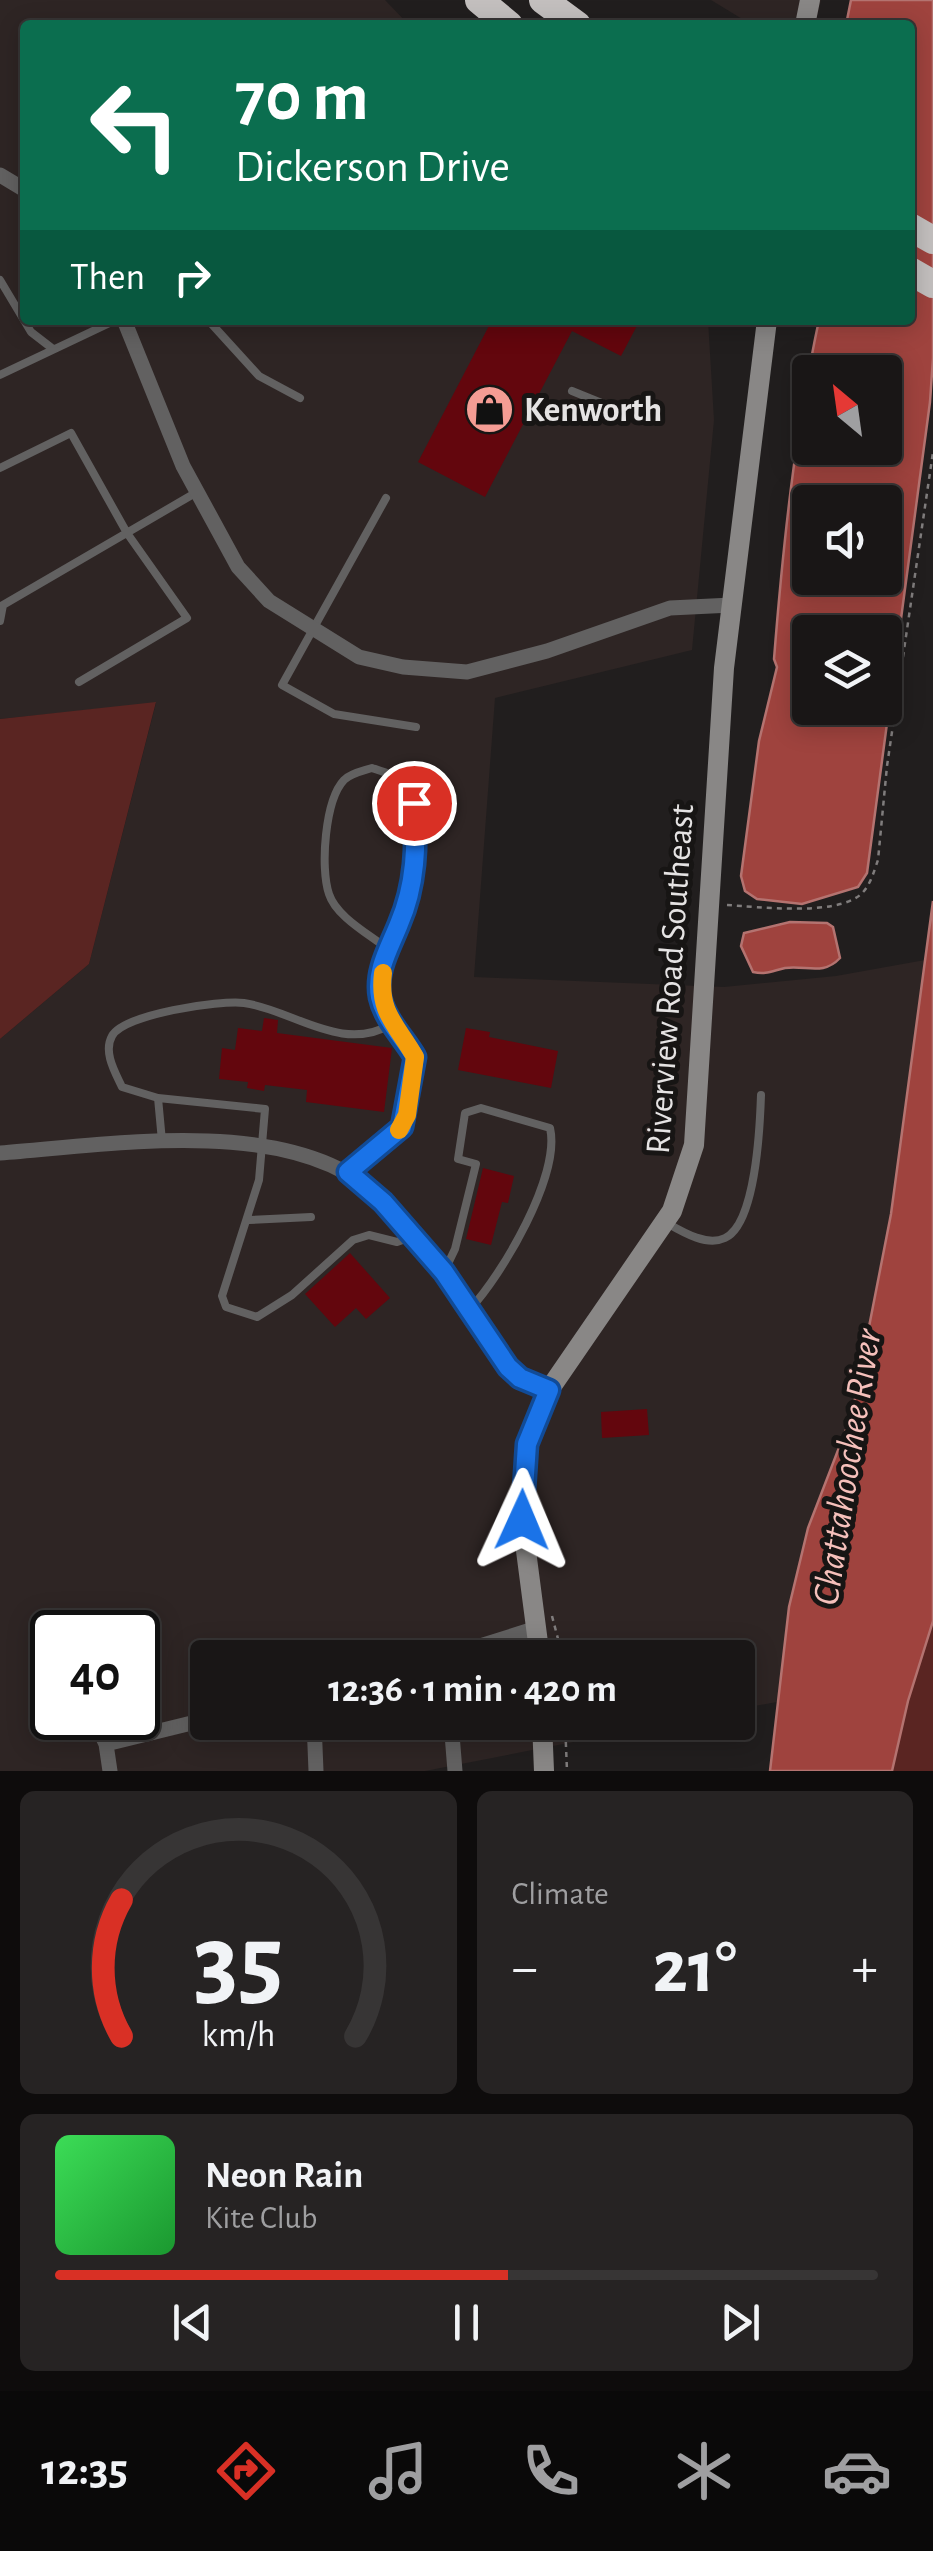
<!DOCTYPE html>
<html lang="en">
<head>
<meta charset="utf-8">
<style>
	:root { --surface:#191616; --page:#262323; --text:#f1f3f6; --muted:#9f9fa1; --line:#373535; --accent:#d93025 }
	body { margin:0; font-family:"Alegreya Sans",sans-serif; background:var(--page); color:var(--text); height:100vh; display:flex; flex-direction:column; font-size:38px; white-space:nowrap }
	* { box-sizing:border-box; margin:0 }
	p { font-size:32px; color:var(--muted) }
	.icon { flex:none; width:55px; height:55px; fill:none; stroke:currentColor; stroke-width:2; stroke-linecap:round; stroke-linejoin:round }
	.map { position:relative; height:1771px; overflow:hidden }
	.drawer { display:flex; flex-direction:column; gap:20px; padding:20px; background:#0e0c0c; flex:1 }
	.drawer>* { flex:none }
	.top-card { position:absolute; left:20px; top:20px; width:895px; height:305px; border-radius:10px; box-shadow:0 5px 25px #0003,0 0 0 2px var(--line); background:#0b6e4f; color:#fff; overflow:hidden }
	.needle { width:65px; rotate:331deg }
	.tools { position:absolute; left:792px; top:355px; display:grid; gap:20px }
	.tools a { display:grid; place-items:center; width:110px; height:110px; border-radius:10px; background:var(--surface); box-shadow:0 5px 25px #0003,0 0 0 2px var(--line); font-size:50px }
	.speed { position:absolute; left:30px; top:1610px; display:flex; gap:20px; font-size:50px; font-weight:700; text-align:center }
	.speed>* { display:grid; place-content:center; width:130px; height:130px; border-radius:50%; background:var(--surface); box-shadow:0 5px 25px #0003,0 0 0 2px var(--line); line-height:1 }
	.speed .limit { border:5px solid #111; border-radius:15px; background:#fff; color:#111 }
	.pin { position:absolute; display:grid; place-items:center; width:85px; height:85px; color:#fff; margin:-42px; border:5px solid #fff; border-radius:50%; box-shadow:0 2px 10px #0007 }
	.me { position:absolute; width:110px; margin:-55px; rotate:1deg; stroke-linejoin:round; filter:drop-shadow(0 0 8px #0008) }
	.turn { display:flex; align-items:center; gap:35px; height:210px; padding:0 50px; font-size:45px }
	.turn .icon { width:130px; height:130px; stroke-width:2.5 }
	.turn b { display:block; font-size:70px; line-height:85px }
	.then { display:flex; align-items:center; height:95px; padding:0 50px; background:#0003; gap:20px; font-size:38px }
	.big { font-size:75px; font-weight:600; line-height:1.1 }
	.drawer .widget { flex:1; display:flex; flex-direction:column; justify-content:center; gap:15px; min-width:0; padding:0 35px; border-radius:15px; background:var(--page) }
	.drawer .dial { align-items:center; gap:0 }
	.dial svg { height:260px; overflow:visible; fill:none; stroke:var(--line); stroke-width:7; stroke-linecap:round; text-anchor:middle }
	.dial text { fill:var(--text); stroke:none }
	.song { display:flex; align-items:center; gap:30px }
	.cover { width:120px; height:120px; border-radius:15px; background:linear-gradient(135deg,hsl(130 70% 55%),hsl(130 70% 35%)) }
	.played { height:10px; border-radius:5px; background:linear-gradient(90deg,var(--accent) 55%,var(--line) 55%) }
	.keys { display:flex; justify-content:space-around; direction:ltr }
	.heat { display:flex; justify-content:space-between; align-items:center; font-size:55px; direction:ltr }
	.drawer .tiles { flex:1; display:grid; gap:20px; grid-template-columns:1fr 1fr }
	.widget:last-child { grid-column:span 2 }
	.trip { position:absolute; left:190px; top:1640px; width:565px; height:100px; border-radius:10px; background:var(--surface); box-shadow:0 5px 25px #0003,0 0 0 2px var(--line); font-weight:600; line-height:100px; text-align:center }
	.dock { display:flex; height:160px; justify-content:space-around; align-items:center; background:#0a0909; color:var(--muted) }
	.dock .icon { width:70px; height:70px }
	.dock .selected { color:var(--accent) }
	.dock b { font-size:45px; color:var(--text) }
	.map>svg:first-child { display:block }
	.built { fill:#2e2524; fill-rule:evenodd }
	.green { fill:#5a2522 }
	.water { fill:#9f433e; stroke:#b47370; stroke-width:2.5; fill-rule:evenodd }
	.building { fill:#63060d }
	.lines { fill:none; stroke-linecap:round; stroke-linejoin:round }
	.path { stroke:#807d7d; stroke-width:2.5; stroke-dasharray:5 5; stroke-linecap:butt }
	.lane { stroke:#626161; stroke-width:8 }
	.street { stroke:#626161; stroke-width:15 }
	.secondary { stroke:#898786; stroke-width:20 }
	.highway { stroke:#c3bfbe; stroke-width:28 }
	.route-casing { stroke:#114b97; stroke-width:25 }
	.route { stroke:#1a73e8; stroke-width:18 }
	.slow { stroke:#f59e0b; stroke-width:18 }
	.labels { text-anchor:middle; stroke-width:10; stroke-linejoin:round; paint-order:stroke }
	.poi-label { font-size:35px; font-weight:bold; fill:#e5e3e3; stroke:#171514; text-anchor:start }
	.street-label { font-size:35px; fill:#e5e3e3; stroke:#171514 }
	.water-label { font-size:38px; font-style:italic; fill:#f5c0bb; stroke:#171514 }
</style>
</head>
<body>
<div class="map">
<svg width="933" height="1771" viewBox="0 0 933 1771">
	<rect width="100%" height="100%" fill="#211e1e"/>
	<path class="built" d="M0,0h385l24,25h-384v295h683l6,100 -22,230 -197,48 -21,279 250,10 112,-11 89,-16 -31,221 -16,158 -96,362 -44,8v-51h-530v64l463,1 -246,48h-425v-732l89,-75 67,-261 -156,16zM52,1632h86v86h-86z
		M711,0h110l-6,25h-63z"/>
	<path class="green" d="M156,702l-67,262 -89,75v-320z
		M933,1586v185h-41l3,-38z"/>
	<path class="water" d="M851,0h82v358l-3,44 -63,471 -9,14 -56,17 -45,-5 -12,-8 -4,-15 18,-135 18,-74 -3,-8c9,-114 21,-227 45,-339h91v-295h-64zM810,372h75v76h-75zM810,502h75v76h-75zM810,632h75v76h-75z
		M933,901v720l-25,80 -16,70h-122l19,-164 19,-79 44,-114 39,-200z
		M790,922l37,1 6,4 7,31c-17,18 -33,7 -55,10 -13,3 -19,7 -32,4l-12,-26 3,-13z"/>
	<path class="building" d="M492,320h148l-19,36 -49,-25 -87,166 -67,-35z
		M264,1018l14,2 -1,13 115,15 -8,64 -78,-10 1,-12 -42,-5 -1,6 -17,-3 1,-6 -29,-3 3,-31 13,2 3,-22 24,3z
		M466,1028l24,4 -1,5 69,14 -7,37 -93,-18z
		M483,1168l31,8 -6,27 -6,-1 -11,43 -25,-6z
		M350,1253l40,45 -24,21 -10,-11 -21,19 -30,-33z
		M647,1409l2,26 -47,3 -1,-26z"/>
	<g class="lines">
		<path class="path" d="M727,905c31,2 108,11 133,-10 10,-8 14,-24 18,-35l9,-94 46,-314
			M552,1616l11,42
			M565,1722l2,49"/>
		<path class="lane" d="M0,280l31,52 22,17
			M208,320l51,56 41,22
			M0,375l116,-55
			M572,391l74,30
			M0,468l71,-35 56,100 60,85 -108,64
			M386,498l-104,187 52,29 82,13
			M0,621l3,-16 194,-113
			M158,1098l107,11 -6,71 -37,116 4,11 31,10 35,-22 61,-55 16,-5 28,7 17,-6
			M162,1141l-4,-43 -36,-11c-7,-15 -19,-35 -10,-51 12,-22 107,-36 132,-33 50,7 97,51 148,21
			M347,1172l55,-45 13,-70c-11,-19 -31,-38 -35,-60 -5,-28 11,-51 20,-74 12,-31 29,-109 6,-137 -8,-10 -22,-14 -34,-18 -9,3 -21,5 -28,12 -19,20 -24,88 -15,114 7,22 38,39 56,53
			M249,1220l62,-3
			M665,1222c16,9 41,25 60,16 31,-14 35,-113 36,-143
			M444,1272l11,-23 21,-85 -18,-5 7,-46 16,-5 69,20c11,47 -48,147 -80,181"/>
		<path class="street" d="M0,175l25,15
			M124,320l59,146 55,101 31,34 90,56 44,10 64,5 80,-21 123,-43 62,-3
			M0,1153c111,-8 300,-41 384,49 32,35 64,73 91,113 11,18 20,36 33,52l13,11 28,12
			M442,1658l95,-30
			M94,1718l12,26 4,27
			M314,1722l2,49
			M451,1722l4,49
			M106,1744l102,-25"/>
		<path class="secondary" d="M805,25l5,-25
			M540,1658l-18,-138 5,-76 22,-54 123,-179 22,-66 30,-477 43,-348
			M542,1722l2,49"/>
		<path class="highway" d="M479,0l30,25
			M543,0l34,25
			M910,227l23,13
			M910,271l23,13"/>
	</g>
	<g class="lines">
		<defs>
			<path id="route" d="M414,803c3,41 2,82 -15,121 -9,23 -24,47 -19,73 5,23 24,41 35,60l-13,70 -54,45 35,30 61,70 64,95 12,11 29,12 -22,54 -5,76"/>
		</defs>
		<use href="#route" class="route-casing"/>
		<use href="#route" class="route"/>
		<path class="slow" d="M383,973c-5,40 14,52 32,84l-8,58 -8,15"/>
	</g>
	<defs>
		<symbol id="shop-disc" viewBox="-11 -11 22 22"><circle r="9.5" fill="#f59c94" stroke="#171514"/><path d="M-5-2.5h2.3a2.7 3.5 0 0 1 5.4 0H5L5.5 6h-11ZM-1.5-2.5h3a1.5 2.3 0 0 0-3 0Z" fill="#111"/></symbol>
	</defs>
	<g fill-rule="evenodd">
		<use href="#shop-disc" x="462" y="382" width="55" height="55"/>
	</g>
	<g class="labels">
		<g class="poi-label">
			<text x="524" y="421">Kenworth</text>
		</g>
		<g class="street-label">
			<text transform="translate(669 979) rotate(-86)" y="12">Riverview Road Southeast</text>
		</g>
		<g class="water-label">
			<text transform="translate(846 1467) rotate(-81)" y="13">Chattahoochee River</text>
		</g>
	</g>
</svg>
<div class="tools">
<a><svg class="needle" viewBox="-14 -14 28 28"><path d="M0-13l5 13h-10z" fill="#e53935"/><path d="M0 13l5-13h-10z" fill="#9f9fa1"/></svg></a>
<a><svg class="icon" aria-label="sound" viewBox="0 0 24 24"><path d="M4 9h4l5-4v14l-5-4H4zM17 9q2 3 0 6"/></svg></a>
<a><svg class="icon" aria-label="layers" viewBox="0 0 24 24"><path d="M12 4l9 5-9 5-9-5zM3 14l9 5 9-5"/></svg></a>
</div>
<div class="speed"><div class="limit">40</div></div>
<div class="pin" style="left:414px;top:803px;background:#d93025"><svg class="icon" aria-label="arrive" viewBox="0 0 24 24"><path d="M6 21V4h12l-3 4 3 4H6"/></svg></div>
<svg class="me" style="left:522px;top:1520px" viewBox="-20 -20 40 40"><path d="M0-17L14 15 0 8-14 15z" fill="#1a73e8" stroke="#fff" stroke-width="4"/></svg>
<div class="trip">12:36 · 1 min · 420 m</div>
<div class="top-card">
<div class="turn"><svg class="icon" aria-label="left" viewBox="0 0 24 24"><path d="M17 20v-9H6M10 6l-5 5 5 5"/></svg><div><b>70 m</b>Dickerson Drive</div></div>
<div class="then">Then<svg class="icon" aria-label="right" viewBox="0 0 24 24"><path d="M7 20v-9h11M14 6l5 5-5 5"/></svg></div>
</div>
</div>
<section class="drawer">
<div class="tiles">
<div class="widget dial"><svg viewBox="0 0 100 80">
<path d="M14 69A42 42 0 1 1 86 69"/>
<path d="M14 69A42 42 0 0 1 14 27" stroke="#d93025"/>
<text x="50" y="56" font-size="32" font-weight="700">35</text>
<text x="50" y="72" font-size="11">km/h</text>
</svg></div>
<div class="widget"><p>Climate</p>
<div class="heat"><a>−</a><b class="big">21°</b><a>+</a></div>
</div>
<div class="widget">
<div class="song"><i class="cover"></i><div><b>Neon Rain</b><p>Kite Club</p></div></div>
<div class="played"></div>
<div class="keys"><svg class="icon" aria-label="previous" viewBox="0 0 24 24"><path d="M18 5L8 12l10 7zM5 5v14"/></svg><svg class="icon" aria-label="pause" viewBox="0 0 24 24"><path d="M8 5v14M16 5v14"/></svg><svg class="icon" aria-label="next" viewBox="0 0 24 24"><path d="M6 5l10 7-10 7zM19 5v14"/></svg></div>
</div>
</div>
</section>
<nav class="dock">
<b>12:35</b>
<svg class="icon selected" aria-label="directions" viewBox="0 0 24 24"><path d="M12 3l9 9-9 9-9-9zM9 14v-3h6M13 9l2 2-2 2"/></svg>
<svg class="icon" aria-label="music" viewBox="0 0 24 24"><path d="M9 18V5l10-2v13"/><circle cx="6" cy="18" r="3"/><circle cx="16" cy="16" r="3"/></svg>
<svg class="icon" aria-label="phone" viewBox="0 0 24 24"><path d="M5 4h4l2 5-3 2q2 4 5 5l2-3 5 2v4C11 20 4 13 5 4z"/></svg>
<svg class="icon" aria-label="climate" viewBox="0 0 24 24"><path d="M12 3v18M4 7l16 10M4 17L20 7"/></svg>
<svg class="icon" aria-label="car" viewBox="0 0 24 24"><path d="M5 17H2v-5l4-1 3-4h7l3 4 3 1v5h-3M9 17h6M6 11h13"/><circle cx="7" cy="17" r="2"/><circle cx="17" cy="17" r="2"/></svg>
</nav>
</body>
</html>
